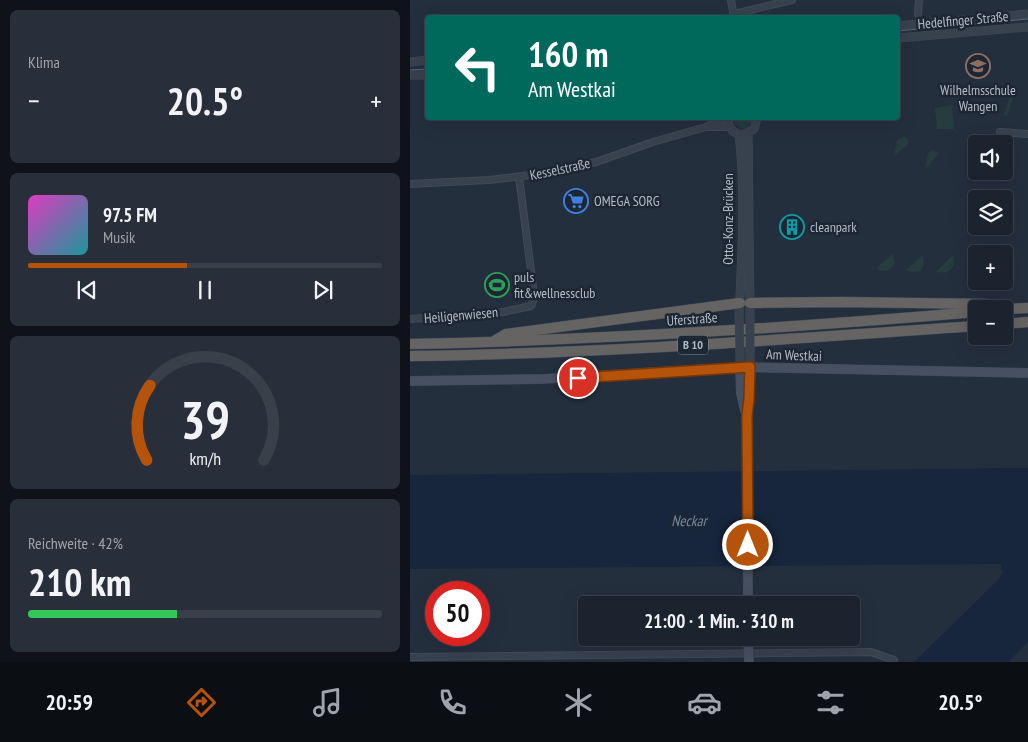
<!DOCTYPE html>
<html lang="de">
<head>
<meta charset="utf-8">
<style>
	:root { --surface:#1b232e; --page:#282f3a; --text:#f1f3f6; --muted:#a0a4aa; --line:#39404a; --accent:#b45309 }
	body { margin:0; font-family:"PT Sans Narrow",sans-serif; background:var(--page); color:var(--text); height:100vh; display:flex; flex-direction:column; font-size:19px; white-space:nowrap }
	* { box-sizing:border-box; margin:0 }
	p { font-size:16px; color:var(--muted) }
	.icon { flex:none; width:28px; height:28px; fill:none; stroke:currentColor; stroke-width:2; stroke-linecap:round; stroke-linejoin:round }
	.map { position:relative; flex:1; overflow:hidden }
	.sheet { display:flex; flex-direction:column; gap:10px; padding:10px; background:#0f1319; width:410px }
	.sheet>* { flex:none }
	.guide { position:absolute; left:15px; top:15px; width:475px; height:105px; border-radius:5px; box-shadow:0 5px 20px #0002,0 0 0 1px var(--line); background:#00695c; color:#fff; overflow:hidden }
	.controls { position:absolute; left:558px; top:135px; display:grid; gap:10px }
	.controls a { display:grid; place-items:center; width:45px; height:45px; border-radius:5px; background:var(--surface); box-shadow:0 5px 20px #0002,0 0 0 1px var(--line); font-size:25px }
	.speed { position:absolute; left:15px; top:581px; display:flex; gap:10px; font-size:25px; font-weight:700; text-align:center }
	.speed>* { display:grid; place-content:center; width:65px; height:65px; border-radius:50%; background:var(--surface); box-shadow:0 5px 20px #0002,0 0 0 1px var(--line); line-height:1 }
	.speed .limit { border:8px solid #d22; background:#fff; color:#111 }
	.pin { position:absolute; display:grid; place-items:center; width:42px; height:42px; color:#fff; margin:-21px; border:2px solid #fff; border-radius:50%; box-shadow:0 1px 5px #0007 }
	.me { position:absolute; width:55px; margin:-28px; rotate:0deg; stroke-linejoin:round; filter:drop-shadow(0 0 4px #0008) }
	.turn { display:flex; align-items:center; gap:18px; height:105px; padding:0 20px; font-size:22px }
	.turn .icon { width:65px; height:65px; stroke-width:2.5 }
	.turn b { display:block; font-size:35px; line-height:42px }
	.big { font-size:38px; font-weight:600; line-height:1.1 }
	.sheet .widget { flex:1; display:flex; flex-direction:column; justify-content:center; gap:8px; min-width:0; padding:0 18px; border-radius:8px; background:var(--page) }
	.sheet .dial { align-items:center; gap:0 }
	.dial svg { height:130px; overflow:visible; fill:none; stroke:var(--line); stroke-width:7; stroke-linecap:round; text-anchor:middle }
	.dial text { fill:var(--text); stroke:none }
	.song { display:flex; align-items:center; gap:15px }
	.cover { width:60px; height:60px; border-radius:8px; background:linear-gradient(135deg,hsl(310 70% 55%),hsl(180 70% 35%)) }
	.played { height:5px; border-radius:2px; background:linear-gradient(90deg,var(--accent) 45%,var(--line) 45%) }
	.keys { display:flex; justify-content:space-around; direction:ltr }
	.heat { display:flex; justify-content:space-between; align-items:center; font-size:28px; direction:ltr }
	.charge { height:8px; border-radius:4px; background:linear-gradient(90deg,#34c759 42%,var(--line) 0) }
	.trip { position:absolute; left:168px; top:596px; width:282px; height:50px; border-radius:5px; background:var(--surface); box-shadow:0 5px 20px #0002,0 0 0 1px var(--line); font-weight:600; line-height:50px; text-align:center }
	.menu { display:flex; height:80px; justify-content:space-around; align-items:center; background:#0b0e12; color:var(--muted) }
	.menu .icon { width:35px; height:35px }
	.menu .selected { color:var(--accent) }
	.menu b { font-size:22px; color:var(--text) }
	main { display:flex; flex:1; min-height:0 }
	.map>svg:first-child { display:block }
	.green { fill:#263c3f }
	.water { fill:#17263c }
	.lines { fill:none; stroke-linecap:round; stroke-linejoin:round }
	.minor-casing { stroke:#414a57; stroke-width:8 }
	.tertiary-casing { stroke:#414a57; stroke-width:9 }
	.secondary-casing { stroke:#414a57; stroke-width:10 }
	.trunk-casing { stroke:#434c59; stroke-width:11 }
	.minor { stroke:#38414e; stroke-width:6 }
	.tertiary { stroke:#38414e; stroke-width:8 }
	.secondary { stroke:#465061; stroke-width:9 }
	.trunk { stroke:#656462; stroke-width:10 }
	.tram { stroke:#5a6575; stroke-width:1 }
	.tertiary-bridge-casing { stroke:#414a57; stroke-width:9; stroke-linecap:butt }
	.tertiary-bridge { stroke:#38414e; stroke-width:8 }
	.route-casing { stroke:#753606; stroke-width:12 }
	.route { stroke:#b45309; stroke-width:9 }
	.labels { text-anchor:middle; stroke-width:5; stroke-linejoin:round; paint-order:stroke }
	.shield { fill:#1d2633; stroke:#878f9c; stroke-width:1 }
	.shield-label { font-size:12px; font-weight:bold; fill:#b4bcc9 }
	.street-label { font-size:14px; fill:#b4bcc9; stroke:#1d2633 }
	.poi-label { font-size:14px; fill:#b4bcc9; stroke:#1d2633; text-anchor:start }
	.water-label { font-size:15px; font-style:italic; fill:#6d86a8; stroke:#1d2633 }
</style>
</head>
<body>
<main>
<section class="sheet">
<div class="widget"><p>Klima</p>
<div class="heat"><a>−</a><b class="big">20.5°</b><a>+</a></div>
</div>
<div class="widget">
<div class="song"><i class="cover"></i><div><b>97.5 FM</b><p>Musik</p></div></div>
<div class="played"></div>
<div class="keys"><svg class="icon" aria-label="previous" viewBox="0 0 24 24"><path d="M18 5L8 12l10 7zM5 5v14"/></svg><svg class="icon" aria-label="pause" viewBox="0 0 24 24"><path d="M8 5v14M16 5v14"/></svg><svg class="icon" aria-label="next" viewBox="0 0 24 24"><path d="M6 5l10 7-10 7zM19 5v14"/></svg></div>
</div>
<div class="widget dial"><svg viewBox="0 0 100 80">
<path d="M14 69A42 42 0 1 1 86 69"/>
<path d="M14 69A42 42 0 0 1 16 23" stroke="#b45309"/>
<text x="50" y="56" font-size="32" font-weight="700">39</text>
<text x="50" y="72" font-size="11">km/h</text>
</svg></div>
<div class="widget"><p>Reichweite · 42%</p><b class="big">210 km</b><div class="charge"></div></div>
</section>
<div class="map">
<svg width="618" height="662" viewBox="0 0 618 662">
	<rect width="100%" height="100%" fill="#242f3e"/>
	<path class="green" d="M603,86l3,1 -9,29 -3,-1z
		M542,105l2,24h-17l-2,-21z
		M325,118h16v4l-5,6h-5l-6,-4z
		M492,137h4l3,6 -15,13 3,-16z
		M522,150l7,3 -14,17 3,-17z
		M483,254l2,9c-4,8 -10,9 -18,7v-3z
		M513,255l1,10 -4,6 -6,1 -8,-2z
		M543,255c4,14 -5,19 -17,17z"/>
	<path class="water" d="M618,468v174l-20,20h-94l86,-84 3,-7h-2v-7l-591,5v-94z"/>
	<g class="lines">
		<defs>
			<path id="minor" d="M321,0l3,18
				M324,14l58,-14
				M508,14l1,-14
				M297,127h23
				M590,132l28,2
				M0,184l79,-4 65,-8 42,-10 57,-20 53,-15 20,-9
				M0,319l93,-7 28,-6 3,-7v-5l-15,-117
				M0,657l461,-5 23,8"/>
			<path id="tertiary" d="M488,26l130,-12
				M488,38l130,-11
				M0,62l18,-2
				M0,75h18
				M318,118c0,10 5,16 15,17l11,-6 3,-11
				M329,134c7,60 3,121 0,181
				M338,134l2,182
				M330,352v15
				M340,367v-16"/>
			<path id="secondary" d="M330,367l1,26 4,18
				M0,381l133,-2 197,-12 288,6
				M338,605l-1,-189 2,-17 1,-32
				M338,638l1,24"/>
			<path id="trunk" d="M340,303l91,-1 146,2 9,5
				M594,309l24,-1
				M594,324l24,-2
				M84,341l12,-7 234,-31
				M0,344c189,-4 378,-16 566,-32
				M0,356c189,-2 378,-17 566,-30"/>
		</defs>
		<use href="#minor" class="minor-casing"/>
		<use href="#tertiary" class="tertiary-casing"/>
		<use href="#secondary" class="secondary-casing"/>
		<use href="#trunk" class="trunk-casing"/>
		<use href="#minor" class="minor"/>
		<use href="#tertiary" class="tertiary"/>
		<use href="#secondary" class="secondary"/>
		<use href="#trunk" class="trunk"/>
		<path class="tram" d="M488,31l130,-12
			M0,70l18,-1"/>
		<defs>
			<path id="tertiary-bridge" d="M329,315l1,37
				M340,351v-35"/>
		</defs>
		<use href="#tertiary-bridge" class="tertiary-bridge-casing"/>
		<use href="#tertiary-bridge" class="tertiary-bridge"/>
	</g>
	<g class="lines">
		<defs>
			<path id="route" d="M168,378l172,-11 -1,32 -2,17 1,129"/>
		</defs>
		<use href="#route" class="route-casing"/>
		<use href="#route" class="route"/>
	</g>
	<defs>
		<symbol id="school-ring" viewBox="-11 -11 22 22"><circle r="9.5" fill="#1d2633" stroke="#8d6e63" stroke-width="1.5"/><path d="M0-5L7-2L0 1L-7-2ZM-4 1L0 2.5L4 1V4Q0 6-4 4Z" fill="#8d6e63"/></symbol>
		<symbol id="supermarket-ring" viewBox="-11 -11 22 22"><circle r="9.5" fill="#1d2633" stroke="#3f7fe0" stroke-width="1.5"/><path d="M-6-5.5h2.5l.6 2H6L4.5 2H-2.5L-4.4-4H-6ZM-1.5 3.2a1.3 1.3 0 1 0 .1 0ZM3 3.2a1.3 1.3 0 1 0 .1 0Z" fill="#3f7fe0"/></symbol>
		<symbol id="building-ring" viewBox="-11 -11 22 22"><circle r="9.5" fill="#1d2633" stroke="#0f9aa8" stroke-width="1.5"/><path d="M-4-6H4V6H1V3H-1V6H-4ZM-2.5-4.3h1.7v1.8h-1.7ZM.8-4.3h1.7v1.8H.8ZM-2.5-1h1.7V.8h-1.7ZM.8-1h1.7V.8H.8Z" fill="#0f9aa8"/></symbol>
		<symbol id="stadium-ring" viewBox="-11 -11 22 22"><circle r="9.5" fill="#1d2633" stroke="#2e9e5b" stroke-width="1.5"/><path d="M0-5a6.5 5 0 1 0 0 10a6.5 5 0 1 0 0-10ZM-3.5-1.8h7v3.6h-7Z" fill="#2e9e5b"/></symbol>
	</defs>
	<g fill-rule="evenodd">
		<use href="#school-ring" x="554" y="52" width="28" height="28"/>
		<use href="#supermarket-ring" x="152" y="187" width="28" height="28"/>
		<use href="#building-ring" x="368" y="213" width="28" height="28"/>
		<use href="#stadium-ring" x="73" y="271" width="28" height="28"/>
	</g>
	<g class="labels">
		<rect class="shield" x="268" y="335.5" width="30" height="19" rx="4"/>
		<g class="shield-label">
			<text x="283" y="349">B 10</text>
		</g>
		<g class="street-label">
			<text transform="translate(553 20) rotate(-5)" y="5">Hedelfinger Straße</text>
			<text transform="translate(150 169) rotate(-12)" y="5">Kesselstraße</text>
			<text transform="translate(318 219) rotate(-90)" y="5">Otto-Konz-Brücken</text>
			<text transform="translate(51 315) rotate(-5)" y="5">Heiligenwiesen</text>
			<text transform="translate(282 319) rotate(-4)" y="5">Uferstraße</text>
			<text transform="translate(384 355) rotate(2)" y="5">Am Westkai</text>
		</g>
		<g class="poi-label">
			<text x="568" y="95" text-anchor="middle">Wilhelmsschule<tspan x="568" dy="16">Wangen</tspan></text>
			<text x="184" y="206">OMEGA SORG</text>
			<text x="400" y="232">cleanpark</text>
			<text x="104" y="282">puls<tspan x="104" dy="16">fit&amp;wellnessclub</tspan></text>
		</g>
		<g class="water-label">
			<text x="279" y="526">Neckar</text>
		</g>
	</g>
</svg>
<div class="controls">
<a><svg class="icon" aria-label="sound" viewBox="0 0 24 24"><path d="M4 9h4l5-4v14l-5-4H4zM17 9q2 3 0 6"/></svg></a>
<a><svg class="icon" aria-label="layers" viewBox="0 0 24 24"><path d="M12 4l9 5-9 5-9-5zM3 14l9 5 9-5"/></svg></a>
<a>+</a>
<a>−</a>
</div>
<div class="speed"><div class="limit">50</div></div>
<div class="pin" style="left:168px;top:378px;background:#d93025"><svg class="icon" aria-label="arrive" viewBox="0 0 24 24"><path d="M6 21V4h12l-3 4 3 4H6"/></svg></div>
<svg class="me" style="left:338px;top:545px" viewBox="-20 -20 40 40"><circle r="17" fill="#b45309" stroke="#fff" stroke-width="3"/><path d="M0-11L8 9 0 5-8 9z" fill="#fff"/></svg>
<div class="trip">21:00 · 1 Min. · 310 m</div>
<div class="guide">
<div class="turn"><svg class="icon" aria-label="left" viewBox="0 0 24 24"><path d="M17 20v-9H6M10 6l-5 5 5 5"/></svg><div><b>160 m</b>Am Westkai</div></div>
</div>
</div>
</main>
<nav class="menu">
<b>20:59</b>
<svg class="icon selected" aria-label="directions" viewBox="0 0 24 24"><path d="M12 3l9 9-9 9-9-9zM9 14v-3h6M13 9l2 2-2 2"/></svg>
<svg class="icon" aria-label="music" viewBox="0 0 24 24"><path d="M9 18V5l10-2v13"/><circle cx="6" cy="18" r="3"/><circle cx="16" cy="16" r="3"/></svg>
<svg class="icon" aria-label="phone" viewBox="0 0 24 24"><path d="M5 4h4l2 5-3 2q2 4 5 5l2-3 5 2v4C11 20 4 13 5 4z"/></svg>
<svg class="icon" aria-label="climate" viewBox="0 0 24 24"><path d="M12 3v18M4 7l16 10M4 17L20 7"/></svg>
<svg class="icon" aria-label="car" viewBox="0 0 24 24"><path d="M5 17H2v-5l4-1 3-4h7l3 4 3 1v5h-3M9 17h6M6 11h13"/><circle cx="7" cy="17" r="2"/><circle cx="17" cy="17" r="2"/></svg>
<svg class="icon" aria-label="filters" viewBox="0 0 24 24"><path d="M4 7h16M4 17h16"/><circle cx="9" cy="7" r="2"/><circle cx="15" cy="17" r="2"/></svg>
<b>20.5°</b>
</nav>
</body>
</html>
